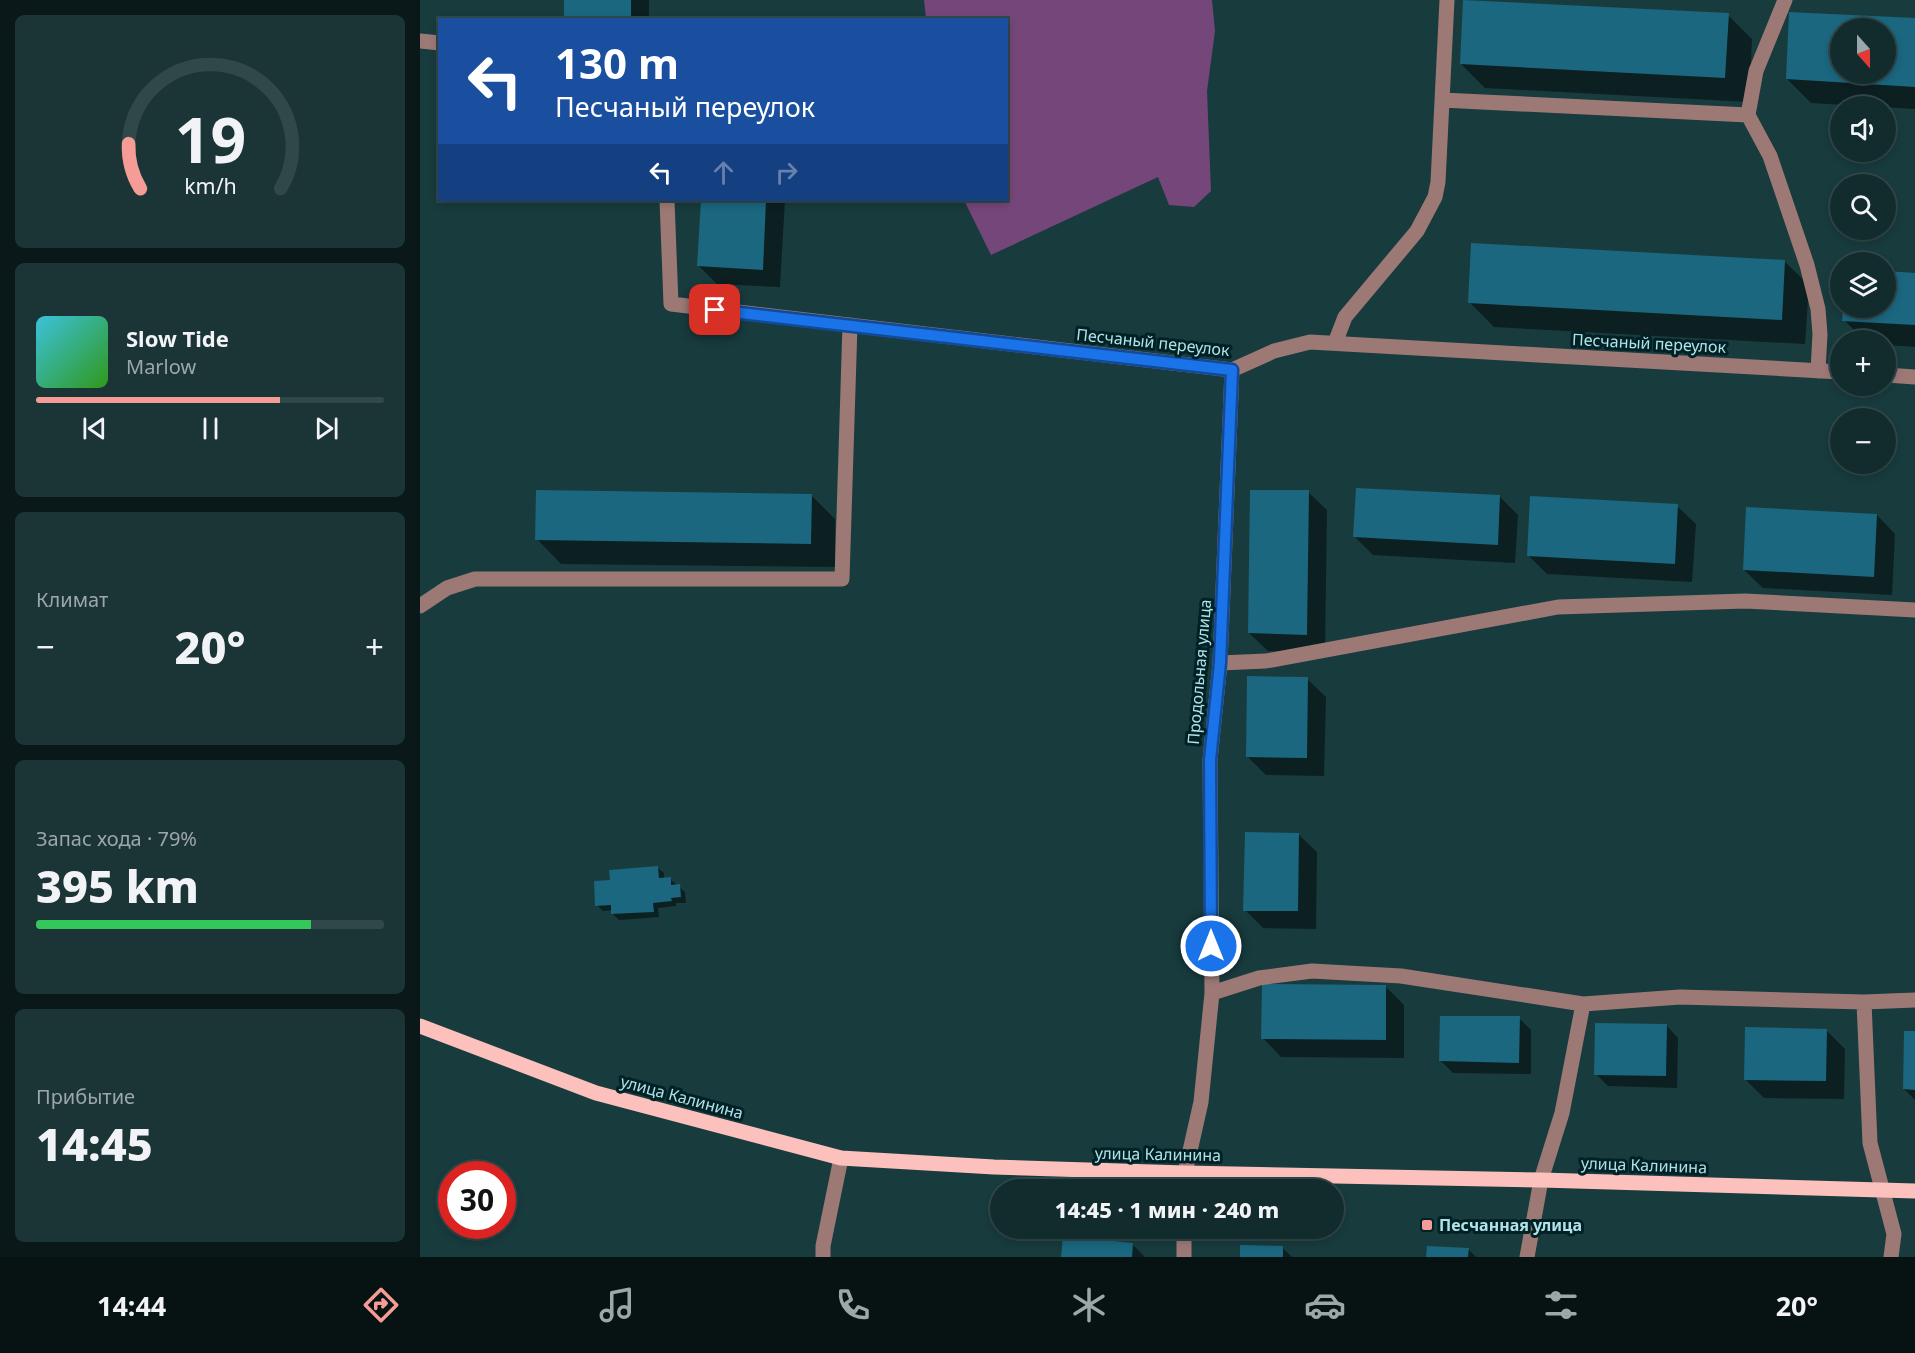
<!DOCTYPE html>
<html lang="ru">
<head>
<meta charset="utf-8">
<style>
	:root { --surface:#122c2e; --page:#1b3436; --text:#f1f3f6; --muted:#9ca7aa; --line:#31484a; --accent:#f59c96 }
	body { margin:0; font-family:"Noto Sans",sans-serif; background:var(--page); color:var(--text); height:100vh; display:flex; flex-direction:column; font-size:22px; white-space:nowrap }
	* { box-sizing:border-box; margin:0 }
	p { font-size:20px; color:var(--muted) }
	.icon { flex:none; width:33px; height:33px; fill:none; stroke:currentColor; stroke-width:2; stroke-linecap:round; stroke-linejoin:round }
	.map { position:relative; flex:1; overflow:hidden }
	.drawer { display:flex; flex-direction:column; gap:15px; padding:15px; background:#0a1819; width:420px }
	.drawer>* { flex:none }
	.guide { position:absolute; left:18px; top:18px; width:570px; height:183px; border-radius:0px; box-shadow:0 3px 9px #0003,0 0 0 2px var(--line); background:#1a4fa0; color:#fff; overflow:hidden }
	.needle { width:39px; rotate:159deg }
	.controls { position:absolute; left:1410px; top:18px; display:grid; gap:12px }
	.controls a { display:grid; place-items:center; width:66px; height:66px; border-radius:50%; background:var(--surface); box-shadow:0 3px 9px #0003,0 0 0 2px var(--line); font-size:30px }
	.speed { position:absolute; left:18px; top:1161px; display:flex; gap:12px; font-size:30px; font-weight:700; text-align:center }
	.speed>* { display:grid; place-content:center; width:78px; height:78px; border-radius:50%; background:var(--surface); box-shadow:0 3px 9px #0003,0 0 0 2px var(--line); line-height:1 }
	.speed .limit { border:9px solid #d22; background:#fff; color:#111 }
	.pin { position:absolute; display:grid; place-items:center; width:51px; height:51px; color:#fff; margin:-26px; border-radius:12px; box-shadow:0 3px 9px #0006 }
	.me { position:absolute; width:66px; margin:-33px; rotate:0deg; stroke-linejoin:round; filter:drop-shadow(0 0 4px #0008) }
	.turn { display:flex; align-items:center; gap:21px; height:126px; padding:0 18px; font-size:27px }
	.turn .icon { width:78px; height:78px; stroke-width:2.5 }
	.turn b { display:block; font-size:42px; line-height:51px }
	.lanes { display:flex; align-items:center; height:57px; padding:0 18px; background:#0003; justify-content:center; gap:30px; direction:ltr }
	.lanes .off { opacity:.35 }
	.big { font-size:45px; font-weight:800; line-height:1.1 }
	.drawer .widget { flex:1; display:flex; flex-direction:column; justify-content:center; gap:9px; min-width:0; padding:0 21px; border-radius:9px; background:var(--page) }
	.drawer .dial { align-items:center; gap:0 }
	.dial svg { height:156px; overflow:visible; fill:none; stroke:var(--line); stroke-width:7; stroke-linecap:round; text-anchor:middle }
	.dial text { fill:var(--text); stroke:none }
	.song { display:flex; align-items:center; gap:18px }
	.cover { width:72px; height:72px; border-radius:9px; background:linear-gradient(135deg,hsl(190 70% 55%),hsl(110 70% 35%)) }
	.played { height:6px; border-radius:3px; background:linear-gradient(90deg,var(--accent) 70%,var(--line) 70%) }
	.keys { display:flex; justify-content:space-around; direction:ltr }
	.heat { display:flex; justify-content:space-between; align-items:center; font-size:33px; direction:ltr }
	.charge { height:9px; border-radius:4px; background:linear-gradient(90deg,#34c759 79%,var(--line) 0) }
	.trip { position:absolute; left:570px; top:1179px; width:354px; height:60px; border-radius:30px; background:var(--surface); box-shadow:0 3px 9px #0003,0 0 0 2px var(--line); font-weight:800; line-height:60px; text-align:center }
	.tab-bar { display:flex; height:96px; justify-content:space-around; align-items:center; background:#071212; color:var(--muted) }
	.tab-bar .icon { width:42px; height:42px }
	.tab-bar .current { color:var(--accent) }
	.tab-bar b { font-size:27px; color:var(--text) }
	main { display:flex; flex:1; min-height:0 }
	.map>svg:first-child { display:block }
	.water { fill:#75467a }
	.shadow { fill:#0007; fill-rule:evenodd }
	.building { fill:#1a677f; fill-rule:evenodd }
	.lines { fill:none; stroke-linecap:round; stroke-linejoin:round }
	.minor { stroke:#9d7976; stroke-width:15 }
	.major { stroke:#fcc1bc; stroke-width:15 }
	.route-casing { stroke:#114b97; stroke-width:15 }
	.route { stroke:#1a73e8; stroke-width:10 }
	.poi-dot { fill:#f59c96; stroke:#002125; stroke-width:2 }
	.labels { text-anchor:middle; stroke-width:6; stroke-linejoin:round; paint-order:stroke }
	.street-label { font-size:16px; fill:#b1e2e7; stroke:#002125 }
	.poi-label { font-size:16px; font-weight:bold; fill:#b1e2e7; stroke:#002125; text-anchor:start }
</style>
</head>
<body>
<main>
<section class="drawer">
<div class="widget dial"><svg viewBox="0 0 100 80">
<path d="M14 69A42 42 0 1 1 86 69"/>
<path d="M14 69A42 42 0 0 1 8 46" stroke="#f59c96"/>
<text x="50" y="56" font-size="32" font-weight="700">19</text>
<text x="50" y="72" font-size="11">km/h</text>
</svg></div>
<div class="widget">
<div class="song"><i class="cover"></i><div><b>Slow Tide</b><p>Marlow</p></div></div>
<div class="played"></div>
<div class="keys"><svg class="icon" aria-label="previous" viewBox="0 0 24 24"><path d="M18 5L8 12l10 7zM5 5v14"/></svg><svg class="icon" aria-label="pause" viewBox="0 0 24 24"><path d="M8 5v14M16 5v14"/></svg><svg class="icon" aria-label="next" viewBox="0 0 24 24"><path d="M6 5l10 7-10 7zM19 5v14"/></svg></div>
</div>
<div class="widget"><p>Климат</p>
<div class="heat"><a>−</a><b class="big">20°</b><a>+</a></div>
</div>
<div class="widget"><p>Запас хода · 79%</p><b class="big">395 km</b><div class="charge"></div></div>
<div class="widget"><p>Прибытие</p><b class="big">14:45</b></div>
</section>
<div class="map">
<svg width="1495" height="1257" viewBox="0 0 1495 1257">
	<rect width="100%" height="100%" fill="#183b3e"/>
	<path class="water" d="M504,0h288l3,31 -8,60 4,100 -17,16 -25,-2 -11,-28 -167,78 -27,-55h42v-180l-80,-1z"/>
	<path class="shadow" d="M145,0h84v20h-84z
		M1371,13l124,7v89l-104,-6 -24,-24zM1420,28h46v46h-46z
		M1308,15l24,24 -3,63 -264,-14 -24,-24z
		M282,200h83l-5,87 -63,-3 -18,-18z
		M1364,261l25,24 -4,59 -311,-17 -24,-24z
		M1466,273l29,1v73l-29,-2v-5h-22l-20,-20 1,-12h41z
		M888,492l19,18 -2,142 -57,-1 -19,-18z
		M391,495l24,24v48l-274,-3 -24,-25z
		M1080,497l18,18 -3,48 -142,-8 -19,-19z
		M1257,506l19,18 -4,58 -145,-8 -19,-19z
		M1457,515l18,19 -3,61 -129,-7 -19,-18z
		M887,679l19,18 -2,79 -58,-1 -18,-18z
		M878,834l19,18 -1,77 -53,-1 -18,-18z
		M238,868l6,5v6h6l15,13 1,11h-10v3l-18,2 1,9 -40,3 -6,-6v-4l-10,1 -6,-6 15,-23z
		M966,987l18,18v53l-123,-1 -18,-19z
		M1099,1018l12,12v44l-78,-1 -12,-12z
		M1246,1025l12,13 -1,50 -69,-2 -12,-12z
		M1406,1030l19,19 -1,50 -80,-1 -19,-19z
		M1485,1032h10v68l-11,-11z
		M713,1245l12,12h-82z
		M862,1247l10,10h-50z
		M1048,1249l8,8h-48z"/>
	<path class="building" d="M144,0h67v20h-67z
		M1043,0l266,13 -4,65 -265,-14z
		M1369,12l126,6v69l-129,-8zM1420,28h46v46h-46z
		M281,200h65l-3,70 -66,-4z
		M1051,243l314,17 -3,60 -314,-17z
		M1466,271l29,2v52l-73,-4 1,-13h43z
		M936,488l144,7 -2,50 -145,-8z
		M116,490l276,4 -1,50 -276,-4z
		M830,490h59l-2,145 -59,-2z
		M1110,496l148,8 -3,60 -148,-8z
		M1326,507l131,7 -3,63 -131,-7z
		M827,676l61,1 -1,81 -61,-1z
		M825,832l54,1 -1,78h-55z
		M238,866l1,12 12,-1v8l9,-1 1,13 -10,1 1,3 -19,2 1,9 -43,2v-9l-16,1 -1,-25 16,-1 -1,-10z
		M842,984l124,1v55l-125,-1z
		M1020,1016h80l-1,47 -80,-2z
		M1175,1023l72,1 -1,52 -72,-1z
		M1325,1027l82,2 -1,52 -82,-1z
		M1484,1031h11v59l-12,-1z
		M643,1236l70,7 -1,14h-71z
		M820,1245l43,1v11h-43z
		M1007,1246l42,2 -1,9h-42z"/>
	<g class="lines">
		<path class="minor" d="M0,41l20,2
			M1022,100l306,15 8,-44 29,-71
			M1328,115l22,41 37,109 11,44 2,25 -2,37
			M247,200l4,104 561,66 42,-19 36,-9 530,30
			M915,343l10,-26 72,-86 18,-34 3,-15 9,-182
			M1466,375l29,2
			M0,606l27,-18 28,-9h367l8,-254
			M800,663l46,-2 292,-54 187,-6 170,9
			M792,993l47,-15 53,-7 89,5 182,28 97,-7 184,5 51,-2
			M1444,1002l6,141 24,91 -3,23
			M765,1190v-17l16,-71 11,-109 -2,-233 10,-97 12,-293
			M403,1257v-11l18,-88
			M764,1257v-29
			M1107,1257l14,-77 21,-67 21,-109"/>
		<path class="major" d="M0,1026l176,67 245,65 153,9 191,6 356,7 374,11"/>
	</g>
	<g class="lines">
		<defs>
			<path id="route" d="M295,310l517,60 -12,293 -10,97 1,186"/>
		</defs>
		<use href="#route" class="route-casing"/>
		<use href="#route" class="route"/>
	</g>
	<rect class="poi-dot" x="1001" y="1219" width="12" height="12" rx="3"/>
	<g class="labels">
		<g class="street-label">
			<text transform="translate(733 342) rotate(6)" y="6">Песчаный переулок</text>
			<text transform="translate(1229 343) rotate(3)" y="6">Песчаный переулок</text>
			<text transform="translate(779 672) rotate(-85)" y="6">Продольная улица</text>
			<text transform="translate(262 1097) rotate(15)" y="6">улица Калинина</text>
			<text transform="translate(738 1154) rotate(1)" y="6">улица Калинина</text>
			<text transform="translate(1224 1165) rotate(2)" y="6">улица Калинина</text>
		</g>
		<g class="poi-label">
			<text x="1019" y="1231">Песчанная улица</text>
		</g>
	</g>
</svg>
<div class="controls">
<a><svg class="needle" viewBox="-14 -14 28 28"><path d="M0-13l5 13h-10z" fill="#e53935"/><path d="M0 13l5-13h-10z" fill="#9ca7aa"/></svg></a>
<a><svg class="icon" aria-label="sound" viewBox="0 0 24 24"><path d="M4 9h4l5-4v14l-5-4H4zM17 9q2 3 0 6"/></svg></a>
<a><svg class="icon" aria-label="search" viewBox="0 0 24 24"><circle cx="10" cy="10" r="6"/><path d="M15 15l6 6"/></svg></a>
<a><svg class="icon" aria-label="layers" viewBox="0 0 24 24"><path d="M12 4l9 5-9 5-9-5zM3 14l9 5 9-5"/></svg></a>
<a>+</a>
<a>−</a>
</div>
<div class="speed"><div class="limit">30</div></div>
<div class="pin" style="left:295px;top:310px;background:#d93025"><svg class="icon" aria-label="arrive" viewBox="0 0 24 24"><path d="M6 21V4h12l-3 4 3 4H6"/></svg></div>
<svg class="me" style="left:791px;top:946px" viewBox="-20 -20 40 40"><circle r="17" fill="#1a73e8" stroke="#fff" stroke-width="3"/><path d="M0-11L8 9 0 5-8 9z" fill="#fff"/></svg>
<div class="trip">14:45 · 1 мин · 240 m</div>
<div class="guide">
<div class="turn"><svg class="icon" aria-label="left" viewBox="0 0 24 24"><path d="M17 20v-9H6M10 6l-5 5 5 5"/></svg><div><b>130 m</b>Песчаный переулок</div></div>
<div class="lanes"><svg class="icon" aria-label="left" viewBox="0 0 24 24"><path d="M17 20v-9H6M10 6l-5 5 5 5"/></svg><svg class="icon off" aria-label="ahead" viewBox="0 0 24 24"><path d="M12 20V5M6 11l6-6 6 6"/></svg><svg class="icon off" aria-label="right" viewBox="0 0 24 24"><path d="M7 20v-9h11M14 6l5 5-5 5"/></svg></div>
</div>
</div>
</main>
<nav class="tab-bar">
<b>14:44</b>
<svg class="icon current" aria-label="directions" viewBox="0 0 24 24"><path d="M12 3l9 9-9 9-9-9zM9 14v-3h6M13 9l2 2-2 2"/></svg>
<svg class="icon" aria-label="music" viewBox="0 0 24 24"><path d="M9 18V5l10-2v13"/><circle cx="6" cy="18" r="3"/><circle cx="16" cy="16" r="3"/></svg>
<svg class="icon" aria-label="phone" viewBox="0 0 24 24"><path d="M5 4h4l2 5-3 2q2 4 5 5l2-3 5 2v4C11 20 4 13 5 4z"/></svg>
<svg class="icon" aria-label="climate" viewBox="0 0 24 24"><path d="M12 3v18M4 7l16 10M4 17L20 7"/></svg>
<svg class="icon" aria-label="car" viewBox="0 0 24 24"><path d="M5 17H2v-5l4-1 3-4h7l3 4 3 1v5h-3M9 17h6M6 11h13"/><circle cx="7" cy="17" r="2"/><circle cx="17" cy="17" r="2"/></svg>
<svg class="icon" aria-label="filters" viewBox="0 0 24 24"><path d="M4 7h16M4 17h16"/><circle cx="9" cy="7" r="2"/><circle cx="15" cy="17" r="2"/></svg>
<b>20°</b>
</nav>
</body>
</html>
